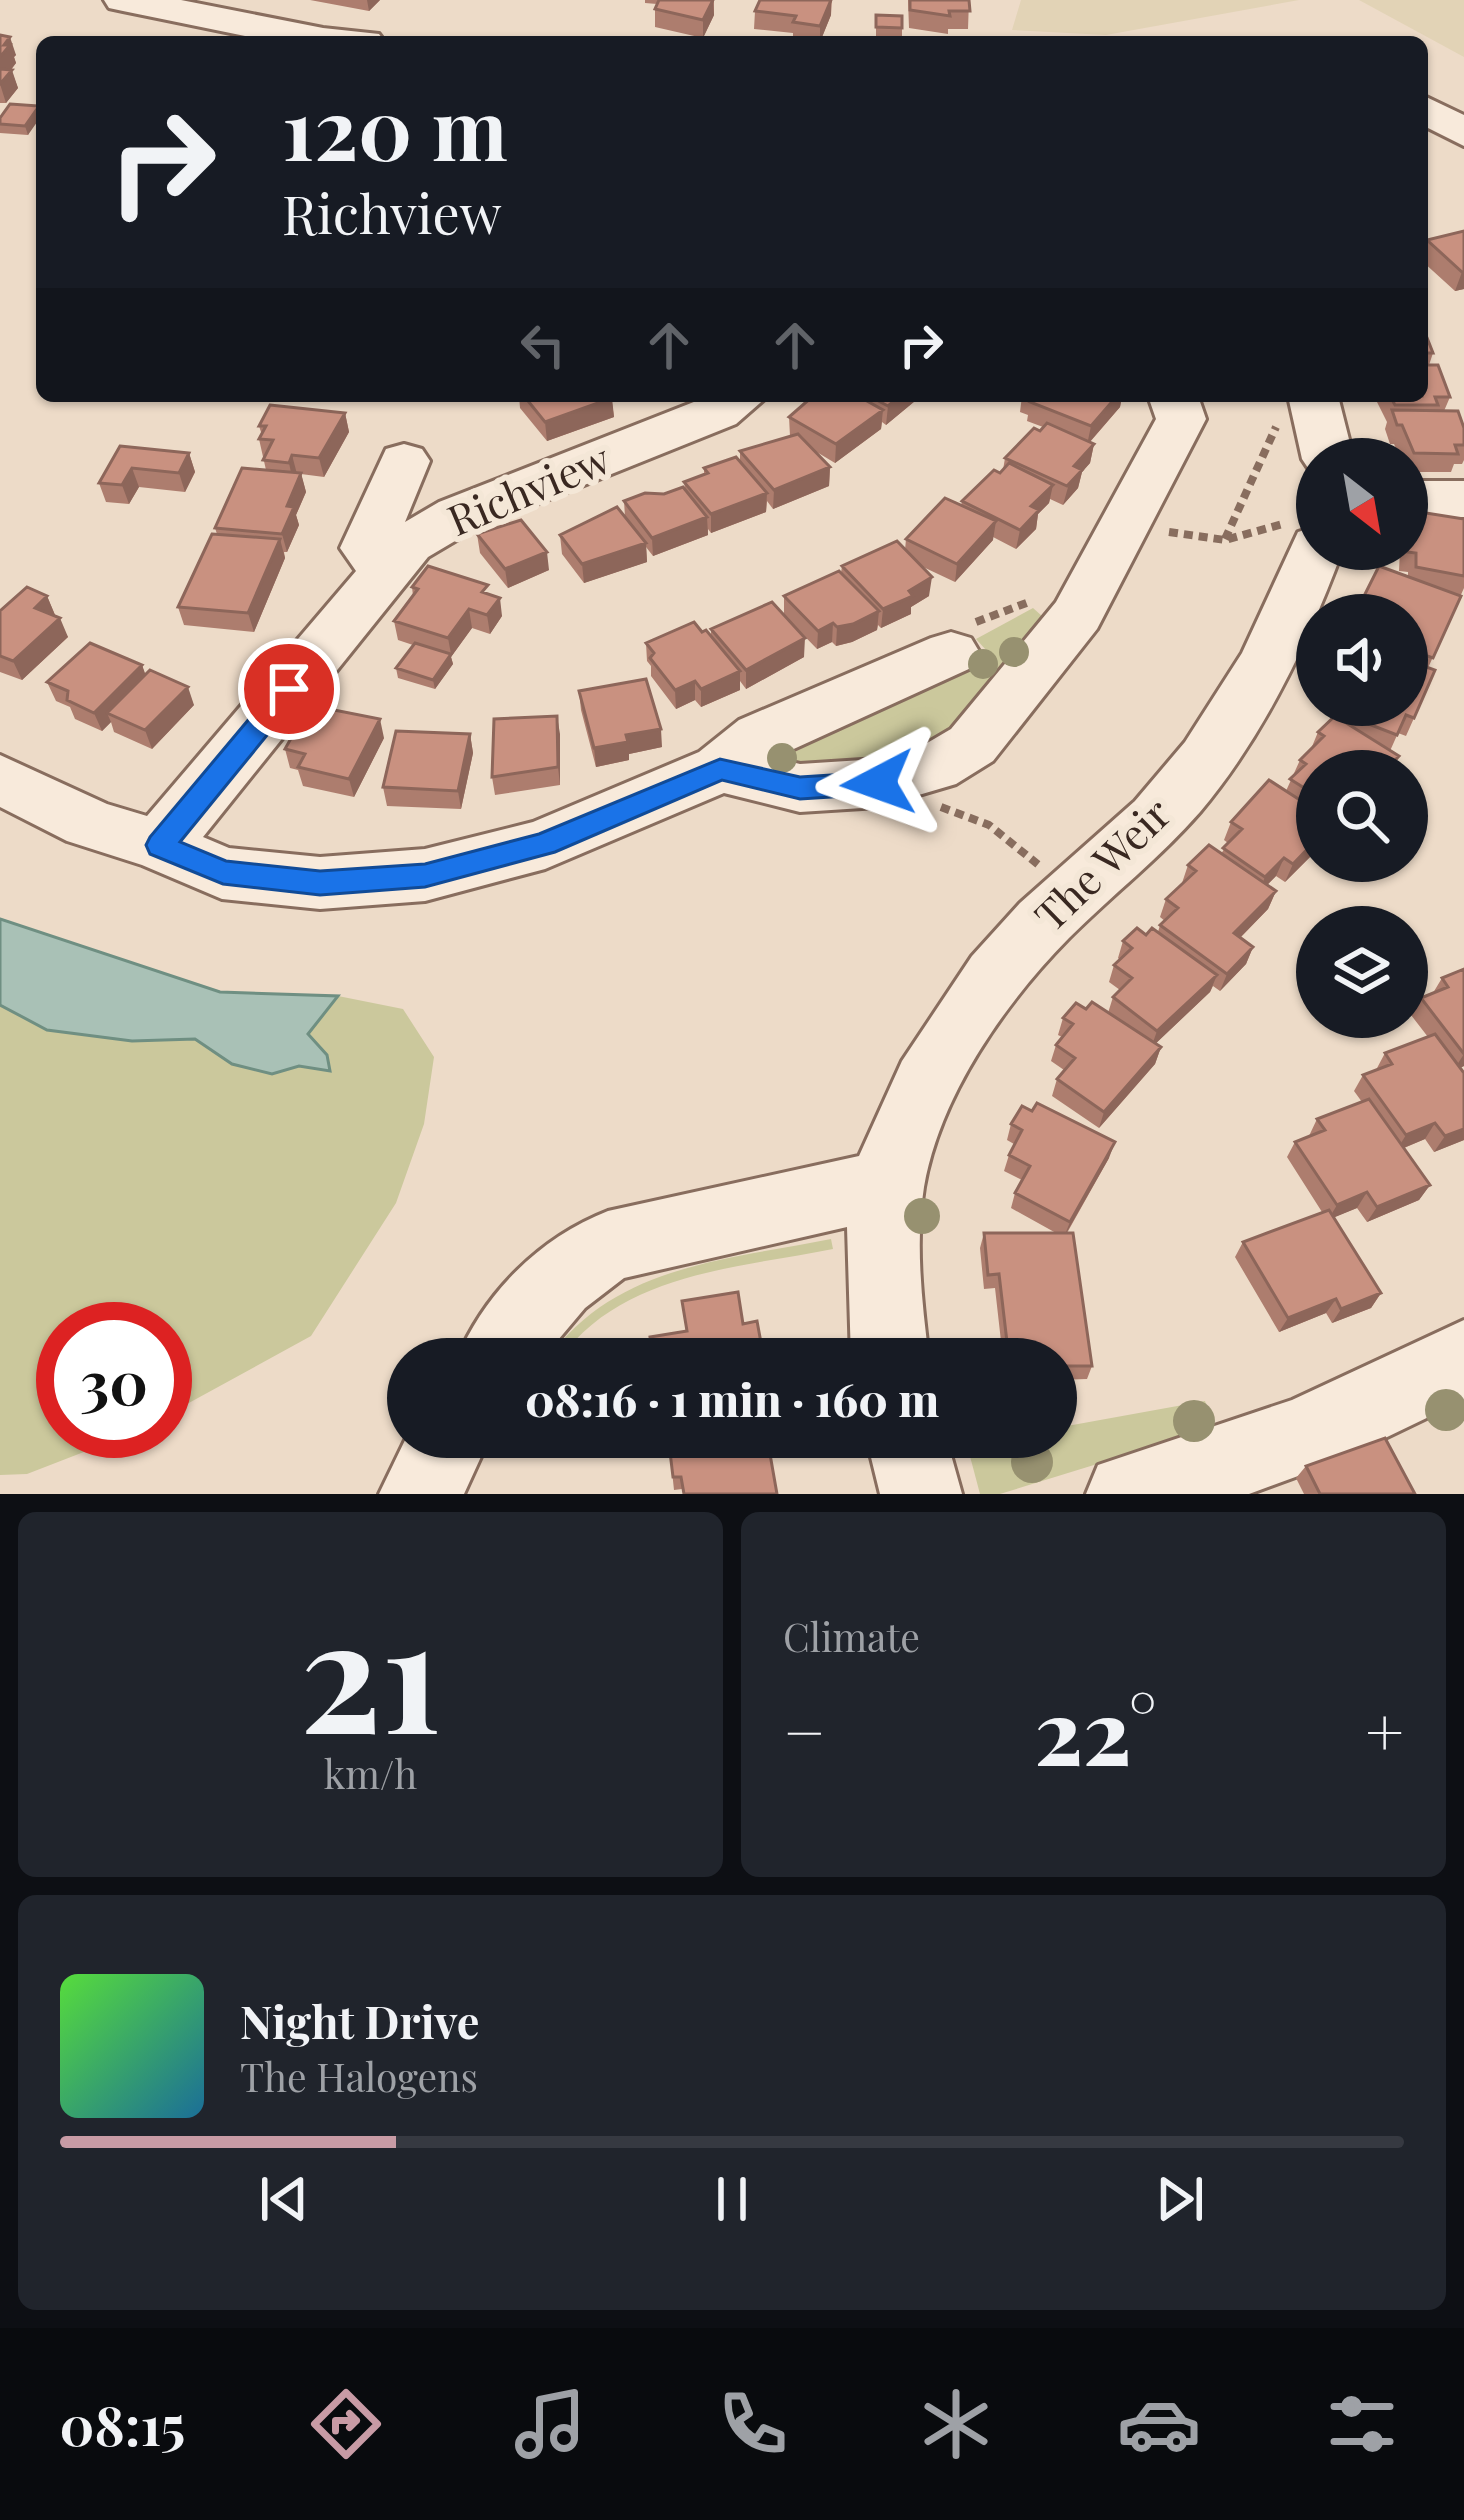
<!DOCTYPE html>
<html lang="en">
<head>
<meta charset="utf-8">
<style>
	:root { --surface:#171b24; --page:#20242c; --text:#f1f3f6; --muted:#9ea1a6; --line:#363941; --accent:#c89ba5 }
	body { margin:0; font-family:"Playfair Display",serif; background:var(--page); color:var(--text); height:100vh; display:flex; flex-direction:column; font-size:45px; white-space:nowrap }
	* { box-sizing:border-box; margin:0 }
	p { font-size:39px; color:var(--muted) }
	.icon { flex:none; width:66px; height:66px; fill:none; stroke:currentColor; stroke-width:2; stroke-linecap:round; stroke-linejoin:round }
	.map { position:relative; height:1494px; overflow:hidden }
	.details { display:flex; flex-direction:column; gap:18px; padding:18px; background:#0d0f14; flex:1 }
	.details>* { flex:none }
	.top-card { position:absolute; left:36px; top:36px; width:1392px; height:366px; border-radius:18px; box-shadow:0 3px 9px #0004; background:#171b24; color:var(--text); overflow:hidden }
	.needle { width:78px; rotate:149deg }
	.tools { position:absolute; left:1296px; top:438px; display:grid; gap:24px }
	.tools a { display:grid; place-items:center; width:132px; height:132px; border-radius:50%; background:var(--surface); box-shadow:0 3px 9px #0004; font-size:60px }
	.speed { position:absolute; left:36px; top:1302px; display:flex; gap:24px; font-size:60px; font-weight:700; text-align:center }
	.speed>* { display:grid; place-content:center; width:156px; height:156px; border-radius:50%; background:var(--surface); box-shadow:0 3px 9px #0004; line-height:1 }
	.speed .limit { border:18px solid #d22; background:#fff; color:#111 }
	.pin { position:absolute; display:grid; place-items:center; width:102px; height:102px; color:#fff; margin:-51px; border:6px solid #fff; border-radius:50%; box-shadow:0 3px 12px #0007 }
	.me { position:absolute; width:132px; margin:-66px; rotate:266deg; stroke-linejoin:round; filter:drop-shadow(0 0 9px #0008) }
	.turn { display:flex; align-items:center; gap:42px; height:252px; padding:0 48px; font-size:54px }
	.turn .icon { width:156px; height:156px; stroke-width:2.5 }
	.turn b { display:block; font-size:84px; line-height:102px }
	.lanes { display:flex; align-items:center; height:114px; padding:0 48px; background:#0003; justify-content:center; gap:60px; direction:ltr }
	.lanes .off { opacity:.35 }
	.big { font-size:90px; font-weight:800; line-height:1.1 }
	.details .card { flex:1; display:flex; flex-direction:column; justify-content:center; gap:18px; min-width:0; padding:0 42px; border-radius:18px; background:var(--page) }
	.details .dial { align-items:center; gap:0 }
	.dial b { font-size:156px; line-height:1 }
	.song { display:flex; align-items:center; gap:36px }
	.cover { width:144px; height:144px; border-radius:18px; background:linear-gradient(135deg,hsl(110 70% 55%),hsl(200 70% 35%)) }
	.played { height:12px; border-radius:6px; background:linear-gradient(90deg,var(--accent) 25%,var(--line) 25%) }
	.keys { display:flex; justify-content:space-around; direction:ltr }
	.heat { display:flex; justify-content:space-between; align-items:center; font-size:66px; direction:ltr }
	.details .tiles { flex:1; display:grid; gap:18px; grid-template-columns:1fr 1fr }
	.card:last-child { grid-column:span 2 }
	.trip { position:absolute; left:387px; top:1338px; width:690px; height:120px; border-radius:60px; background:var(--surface); box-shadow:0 3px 9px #0004; font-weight:800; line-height:120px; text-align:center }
	.tab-bar { display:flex; height:192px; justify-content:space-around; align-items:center; background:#090b0e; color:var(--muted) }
	.tab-bar .icon { width:84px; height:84px }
	.tab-bar .on { color:var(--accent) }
	.tab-bar b { font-size:54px; color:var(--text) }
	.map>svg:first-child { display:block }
	.farmland { fill:#e2d3b6 }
	.green { fill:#cbc89c }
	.water { fill:#a9c1b6; stroke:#6f8f82; stroke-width:3 }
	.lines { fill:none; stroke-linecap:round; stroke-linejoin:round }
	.minor-casing { stroke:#886d5e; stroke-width:6 }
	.path { stroke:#886d5e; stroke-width:8; stroke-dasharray:9 6; stroke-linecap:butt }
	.minor { fill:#f8eadb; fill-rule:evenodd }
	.tree { fill:#979170 }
	.wall { fill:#ad7d6e }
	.shaded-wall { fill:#8d665a }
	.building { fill:#c99180; stroke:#8d665a; stroke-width:3 }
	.route { fill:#1a73e8; stroke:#114b97; stroke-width:3 }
	.labels { text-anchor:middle; stroke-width:12; stroke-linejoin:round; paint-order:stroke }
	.street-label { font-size:42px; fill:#392821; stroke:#f4e7d7 }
</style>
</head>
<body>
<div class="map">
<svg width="1464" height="1494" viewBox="0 0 1464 1494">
	<rect width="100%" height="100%" fill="#eddbc8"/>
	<path class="farmland" d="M1021,0h278l-193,35 -94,-5z
		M1359,0h105v57z"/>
	<path class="green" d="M1033,608l19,17 -117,128 -104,19 -57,-11 38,-28 174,-83 -10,-11z
		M0,919l220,73 118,4 65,13 31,48 -10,67 -28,79 -85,133 -146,80v-87h-102v102h75l-111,43 -27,1z
		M831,1239l2,10c-95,19 -212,24 -273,110h-12c66,-94 179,-99 283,-120z
		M1205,1401l9,27 -214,66h-20l-13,-49 42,-8h47v-9z"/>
	<path class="water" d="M0,919l220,73 118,4 -30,38 19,21 3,16 -31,-5 -27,8 -40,-10 -37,-25 -63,2 -85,-11 -47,-25z"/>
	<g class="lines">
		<defs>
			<path id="minor" d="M104,0h77l142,28 56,6 6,8h-111l-151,-31 -14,-3z
				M1422,95l42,20v31l-42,-21z
				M709,396h59l-32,28 -259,104 -49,29 -225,280 26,11 91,9 105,-8 108,-27 166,-70 40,-32 192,-82 20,-6 20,6 9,15 -9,15 -197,90 26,6 78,-5 39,-10 34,-20 105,-127 100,-183 -8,-23h50l8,23 -109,210 -104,132 -37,23 -78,23 -78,5 -76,-19 -179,76 -120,32 -105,8 -98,-10 -80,-34 -75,-24 -67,-34v-52l107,49 40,12 209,-245 -16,-23 46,-99 18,-5 18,5 8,12 -25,61 34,-20z
				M1288,396h50l16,63h-37v14l-7,-2 -8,-12z
				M1407,481h57v36h-57z
				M1317,526v23h26c-34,92 -79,187 -143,263 -40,46 -88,83 -131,126 -64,65 -129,157 -145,249 -9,56 -2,116 5,172h-78l-4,-132 -223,51 -39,30 -43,51h-85c28,-67 84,-122 151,-148l251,-55 43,-95 70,-105 48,-53 115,-102 50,-59 57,-89 56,-121z
				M1464,1320v80l-133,64 -82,30h-163l12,-29 194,-65z
				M408,1434v3h82l-26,57h-85z
				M866,1437h80l16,57h-82z"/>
		</defs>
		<use href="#minor" class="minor-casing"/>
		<path class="path" d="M1169,532l56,8 58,-16
			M1225,539l51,-112
			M976,622l53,-20
			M941,807l48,18 51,41"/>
		<use href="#minor" class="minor"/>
	</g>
	<g class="tree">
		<circle cx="1014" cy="652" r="15"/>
		<circle cx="983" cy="664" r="15"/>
		<circle cx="782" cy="758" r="15"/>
		<circle cx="922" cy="1216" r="18"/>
		<circle cx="1446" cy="1410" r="21"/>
		<circle cx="1194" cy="1421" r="21"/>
		<circle cx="1032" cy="1462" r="21"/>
	</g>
	<path class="wall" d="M310,0h70l-11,11z
		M645,0h69v15l-11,23 -48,-11v-18l2,-5 -12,-1z
		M760,0h72l-1,15 -11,27 -27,-2v-7l-39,-4 1,-18z
		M908,0h61l-1,29h-20v5l-39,-6z
		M876,15l26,13v9l-26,-1z
		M0,35l16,20 -2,2 2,6 -5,7 7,18 -12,15h-6z
		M39,106l-11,29 -28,-2v-15z
		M1464,231v58l-9,2 -33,-30v-7l5,-14z
		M1422,325l11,28 -4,12 21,32 -6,14 20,17v32l-2,4h-8l-3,8h-44v-13h-6l-7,-15h-4l-5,-15 2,-7 -13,-26h48z
		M519,396h92l3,21 -67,24 -27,-33z
		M813,396h108l-35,29 -4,-3 -1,7 -46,34 -20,-12 15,16 -1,19 -56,23 -6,-8 -1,11 -55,21 -3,-4v6l-55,21 -7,-9 1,15 -63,21 -22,-29 -2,-19 65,-18 -1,-16 61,-12 -1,-7 20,-7v-7l36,-7v-10l50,-15 -1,-19z
		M1022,396h100l-2,11 -30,35 4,2 -4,19 -8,9 -4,16 -15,17 -13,-6 -1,4 -11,11 -2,15 -20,20 -23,-12v3l-38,42 -34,-16 8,30 -18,11v7l-30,14 -3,-3 -1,5 -25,12 -16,4 -4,-4 -15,7 -33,-34v-19l57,-23 1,-7 63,-16 1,-11 55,-33 1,-5 41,-31 2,-12 38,-31 -16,-6 1,-6 -8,-3z
		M345,413l4,19 -25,45 -23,-3 5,18 -10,23 3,10 -12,27h-3l1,6 -31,74 -70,-7 -6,-18 39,-73 -2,-6 51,-58 -7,-31 3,-4 -3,-9z
		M120,446l69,7 6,19 -10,20 -46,-5 -10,17 -23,-2 -7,-19z
		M1407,510l57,9v69l-36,80 -14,50 -8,18 -8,-3 -8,18 9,5 -6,15h-76v79l-32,32 -9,-6 -9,9 9,6 -8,18 -28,29 13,9 -7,17 -26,27 -7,-5 -3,6 -55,52 6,3 -6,17 -56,64 -47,-32 5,-17 7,-9 -13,-9 5,-16 6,-8 -4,-2 5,-17 23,-9 22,4 5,-16 7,-7 -11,-8 5,-17 6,-5 -2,-2 5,-17 35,-9 2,-7 5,-4 -5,-4 6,-18 16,-16 6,-18 33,-11 7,-11 -4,-3 7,-18 55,-31 14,-31 11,-11 7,-17 20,-14 6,-13h63v-90h-53l25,-49 29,11v-5l-9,-1 1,-22h7z
		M477,534l72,36 -41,18 -28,-35z
		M412,587l77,7 13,22 -12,18 -18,-6 -21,29 2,7 -18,25 -37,-11 -2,-10 17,-23 -15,-5 -4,-19 19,-25z
		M47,596l8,19 -1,1 14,21 -46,43 -22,-8v-61z
		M711,629l93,28 -58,32 -6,-8v9l-39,17 -6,-7 -19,9 -25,-33v-10l-4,-5 -1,-18 56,-11 9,4z
		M142,665l3,10 49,30 -42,44 -38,-17 -3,-10 -9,9 -27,-12 -5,-12 -14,-6 -9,-19z
		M579,691l83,56 -33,7v6l-33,7 -15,-57z
		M470,734l3,19 -12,56 -74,-3 -4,-19z
		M560,734v51l-65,10 -3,-18z
		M384,738l-30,59 -51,-11 -5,-16 -8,-2 -5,-19z
		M1464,969v97l-4,2 4,72 -30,12 -9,-13 -21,9 26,37 -11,15 -52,22 -10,-14 -23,9 47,76 -10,15 -39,15 -6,-10 -47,19 -44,-75 8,-15 79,-30 -35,-55 8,-15 14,-6 8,-17 45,-17 -8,-11 9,-16 13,-5 9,-17 43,-16 -17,-22 10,-17 12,-5 9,-15z
		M1011,1124l98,34 -42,75 25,133 -5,13 -31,1v-21h-53l-8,-71 -11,1 -4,-41 4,-15h72l-45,-25 4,-15 7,-13 -18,-9 5,-16 5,-11 -7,-4z
		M756,1437l-74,52 -8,1 -4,-38z
		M1306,1466l109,28h-111l-8,-16z"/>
	<path class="shaded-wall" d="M367,0h13l-11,11z
		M713,0l1,15 -11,23v-18z
		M831,0v15l-11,27v-16z
		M10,37l6,18 -2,2 2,6 -16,20v-26l4,-12z
		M12,70l6,18 -12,15 -6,-19z
		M39,106l3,9 -14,20 -3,-9z
		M1462,272h2v17l-9,2z
		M900,396h21l-35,29 2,-19z
		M1117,396h5l-2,11 -33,38 4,-19z
		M612,398l2,19 -67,24 -2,-19z
		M883,410l-2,19 -46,34 1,-19z
		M345,413l4,19 -25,45 -5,-19z
		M1094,444l-4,19 -8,9 -4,16 -15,17 11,-39z
		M189,453l6,19 -10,20 -6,-19z
		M292,455l5,19 -4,8 -4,-19z
		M830,467l-1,19 -56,23 1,-19z
		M132,468l7,19 -10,17 -7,-19z
		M301,473l5,19 -10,23 3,10 -12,27 -5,-18 5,-28z
		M1053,485l-4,18 -11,11 -2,15 -20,20 4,-19 11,-24z
		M767,493l-1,19 -55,21v-19z
		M707,517l1,18 -55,21 -1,-18z
		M996,521l-3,19 -38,42 2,-18z
		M280,539l5,19 -31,74 -6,-19z
		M646,543l1,19 -63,21 -2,-19z
		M547,552l2,18 -41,18 -3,-19z
		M932,577l-3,19 -18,11v7l-30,14 2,-19z
		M47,596l8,19 -12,11 -8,-18z
		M500,598l2,18 -12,18 -3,-19z
		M469,609l3,19 -21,29 2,7 -18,25 -2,-9 18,-26 -3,-16z
		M879,611l-2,19 -25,12 -16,4 1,-19z
		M60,618l8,19 -46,43 -9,-19z
		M833,623l-1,19 -15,7 1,-18z
		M805,638l-1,19 -58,32v-19z
		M142,665l7,19 -42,29 4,9 -9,9 -8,-18z
		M740,671v19l-39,17v-18z
		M695,681v19l-19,9 -1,-19z
		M188,687l6,18 -42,44 -7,-19z
		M557,716l3,18v51l-2,-18z
		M380,719l4,19 -30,59 -5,-18z
		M661,729l1,18 -33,7v6l-33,7 -2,-19 32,-13z
		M470,734l3,19 -12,56 -3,-18z
		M1317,839v11l-32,32 8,-18z
		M1284,858l-8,18 -18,18 7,-17z
		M1276,891l-8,18 -41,42 7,-18z
		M1253,947l-7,17 -26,27 7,-17z
		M1217,975l-7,17 -59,56 6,-17z
		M1161,1047l-6,17 -56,64 5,-16z
		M1464,1054v12l-11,5z
		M1435,1123l-10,16 -29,12 10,-16z
		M1464,1129v11l-30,12 11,-16z
		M1115,1142l-6,16 -45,79 6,-15z
		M1430,1185l-11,15 -52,22 10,-15z
		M1367,1192l-10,16 -29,12 9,-15z
		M1381,1293l-10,15 -39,15 9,-14z
		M1336,1299l-10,14 -47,19 9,-14z"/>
	<path class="building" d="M659,0h54l-10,20 -48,-11z
		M760,0h71l-11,26 -27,-4 3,-6 -41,-5z
		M910,0h59l1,11h-21l1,5 -40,-6z
		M876,15l26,1v12l-26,-1z
		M0,35l10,2 -6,8h6l-10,12z
		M0,69l12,1 -12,14z
		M10,104l29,2 -14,20 -25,-2v-6z
		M1464,231v41h-2l-35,-32z
		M1422,325l11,28h-11z
		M1422,365h16l12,32h-15l3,8h-43l-5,-9h32z
		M524,396h87l1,2 -67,24z
		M813,396h45l25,14 -47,34 -47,-27z
		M869,396h31l-12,10z
		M1030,396h87l-26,30 -61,-24 4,-4z
		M270,405l75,8 -26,45 -27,-3 -3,8 -26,-3 10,-20 -14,-1 7,-13h-7z
		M1392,410l66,1 6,17v17h-9l3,9 -44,-1 -12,-28h-5z
		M1047,423l47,21 -20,22 8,4 -15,16 -62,-28 29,-30 6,3z
		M798,434l32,33 -56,23 -34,-39z
		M120,446l69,7 -10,20 -47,-5 -10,17 -23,-2z
		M736,457l31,36 -56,21 -27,-32 24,-9 -4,-5z
		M1009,463l44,22 -22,21 8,4 -19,20 -58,-29 32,-31 6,3z
		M242,468l59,5 -14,33 7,1 -12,27 -67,-6z
		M683,487l24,30 -55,21 -28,-37 21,-8 19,1z
		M945,498l51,23 -39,43 -51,-25z
		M617,507l29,36 -64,21 -22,-29z
		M1407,510l57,9v57l-48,-9v-14l-9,-1z
		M521,520l26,32 -42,17 -28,-35z
		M212,534l68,5 -32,74 -70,-6z
		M897,541l35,36 -23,14 4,5 -30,13 -41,-43z
		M428,566l60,19 -6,7 18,6 -13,17 -18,-6 -21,29 -54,-17 24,-32 -6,-2z
		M1379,566l82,30 -28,62 -26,-9v-34l-52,-1z
		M839,571l40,40 -26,13 -16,3 -4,-4 -15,8 -34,-35z
		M27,587l20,9 -12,12 25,10 -47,43 -13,-5v-45z
		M772,602l33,36 -59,32 -35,-41z
		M694,622l8,10 4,-2 34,41 -39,18 -6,-8 -20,9 -25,-32 4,-5 -8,-10z
		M90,643l52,22 -48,48 -27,-13 1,-9 -21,-9z
		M415,643l36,11 -18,26 -37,-12z
		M1407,660l28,10 -21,48 -8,-3 -9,20 -57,-22 4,-8h63z
		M150,670l38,17 -43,43 -38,-17z
		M646,679l15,50 -35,6 2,7 -34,6 -15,-57z
		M329,709l51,10 -31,60 -51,-12 7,-13 -20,-5 22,-39 19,4z
		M557,716l1,51 -66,10 2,-58z
		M1335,716l64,40 -14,15h-68v25l-27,-17 16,-15 -6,-4 24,-24 -6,-4z
		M396,731l74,3 -12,57 -75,-4z
		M1269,780l48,31v28l-24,25 -9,-6 -19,19 -42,-29 19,-19 -11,-7z
		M1209,845l67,46 -42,42 19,14 -26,27 -67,-49 18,-17 -12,-9 30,-28 -8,-6z
		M1137,928l9,7 6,-7 65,47 -60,56 -44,-34 19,-19 -18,-13 18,-17 -9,-7z
		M1464,969v85l-43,-56 27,-11 -6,-9z
		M1092,1002l69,45 -57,65 -47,-33 18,-21 -19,-13 17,-21 -10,-6 13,-15 10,6z
		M1435,1034l29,39v56l-19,7 -10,-13 -29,12 -43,-60 29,-11 -7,-11z
		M1369,1099l61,86 -53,22 -10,-15 -30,13 -42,-63 30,-12 -8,-11z
		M1037,1103l78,39 -45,80 -55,-29 15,-27 -21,-11 13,-25 -11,-6 11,-18 10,5z
		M1329,1210l52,83 -40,16 -5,-10 -48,19 -45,-76z
		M984,1233h89l19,133h-36v-7h-47l-10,-85 -11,1z
		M738,1292l5,32 14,-3 7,38h-111l-3,-22 37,-6 -5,-30z
		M756,1437h11l10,57h-93l-3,-17h-8l-3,-25z
		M1385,1438l30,56h-95l-14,-28z"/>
	<path class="route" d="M289,680l10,2 3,7 -3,7 -119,146 46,19 94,10 105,-7 114,-30 181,-75 80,18 78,-5 14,11 -14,11 -78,5 -78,-19 -167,72 -130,35 -105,8 -97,-11 -73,-30 -4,-9 4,-8 130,-155z"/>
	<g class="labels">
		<g class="street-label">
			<text transform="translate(529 490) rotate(-23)" y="15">Richview</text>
			<text transform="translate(1103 865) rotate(-44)" y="15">The Weir</text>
		</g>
	</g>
</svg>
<div class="tools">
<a><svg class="needle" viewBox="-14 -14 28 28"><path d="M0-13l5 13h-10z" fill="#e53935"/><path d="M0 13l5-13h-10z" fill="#9ea1a6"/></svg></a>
<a><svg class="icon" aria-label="sound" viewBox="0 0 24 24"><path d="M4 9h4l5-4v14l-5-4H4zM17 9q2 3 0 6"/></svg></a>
<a><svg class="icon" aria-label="search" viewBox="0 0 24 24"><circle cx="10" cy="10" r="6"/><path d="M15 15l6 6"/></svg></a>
<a><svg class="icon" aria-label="layers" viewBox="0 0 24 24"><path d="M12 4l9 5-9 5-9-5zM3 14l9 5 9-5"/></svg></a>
</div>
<div class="speed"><div class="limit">30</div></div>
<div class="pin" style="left:289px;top:689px;background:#d93025"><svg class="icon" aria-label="arrive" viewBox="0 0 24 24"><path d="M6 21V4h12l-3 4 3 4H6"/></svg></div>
<svg class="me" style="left:878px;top:783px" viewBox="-20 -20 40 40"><path d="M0-17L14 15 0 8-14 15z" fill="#1a73e8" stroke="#fff" stroke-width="4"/></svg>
<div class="trip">08:16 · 1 min · 160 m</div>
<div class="top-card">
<div class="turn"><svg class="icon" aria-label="right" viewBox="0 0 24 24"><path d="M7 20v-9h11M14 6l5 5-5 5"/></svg><div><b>120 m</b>Richview</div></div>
<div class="lanes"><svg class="icon off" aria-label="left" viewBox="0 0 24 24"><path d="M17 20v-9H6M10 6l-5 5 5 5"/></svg><svg class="icon off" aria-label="ahead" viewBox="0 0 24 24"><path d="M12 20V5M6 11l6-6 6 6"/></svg><svg class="icon off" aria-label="ahead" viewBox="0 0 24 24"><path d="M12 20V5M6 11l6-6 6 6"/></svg><svg class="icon" aria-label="right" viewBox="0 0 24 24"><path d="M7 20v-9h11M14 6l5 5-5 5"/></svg></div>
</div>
</div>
<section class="details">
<div class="tiles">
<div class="card dial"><b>21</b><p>km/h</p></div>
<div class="card"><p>Climate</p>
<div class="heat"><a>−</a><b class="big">22°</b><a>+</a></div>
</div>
<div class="card">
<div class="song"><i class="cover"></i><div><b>Night Drive</b><p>The Halogens</p></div></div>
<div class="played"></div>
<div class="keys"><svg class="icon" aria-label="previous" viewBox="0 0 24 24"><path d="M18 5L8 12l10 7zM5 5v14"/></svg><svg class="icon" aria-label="pause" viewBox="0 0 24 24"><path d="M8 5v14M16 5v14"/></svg><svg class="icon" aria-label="next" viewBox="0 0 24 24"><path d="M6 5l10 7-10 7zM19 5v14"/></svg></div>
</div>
</div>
</section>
<nav class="tab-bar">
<b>08:15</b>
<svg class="icon on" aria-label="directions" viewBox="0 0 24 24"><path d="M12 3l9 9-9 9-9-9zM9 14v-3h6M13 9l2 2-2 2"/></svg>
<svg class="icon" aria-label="music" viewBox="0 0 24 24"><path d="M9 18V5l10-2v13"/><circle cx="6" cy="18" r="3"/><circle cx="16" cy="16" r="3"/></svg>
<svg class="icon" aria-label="phone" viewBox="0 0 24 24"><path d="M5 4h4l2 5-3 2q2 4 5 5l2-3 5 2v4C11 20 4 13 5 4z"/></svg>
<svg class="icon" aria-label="climate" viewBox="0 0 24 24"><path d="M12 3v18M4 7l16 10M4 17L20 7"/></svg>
<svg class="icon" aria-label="car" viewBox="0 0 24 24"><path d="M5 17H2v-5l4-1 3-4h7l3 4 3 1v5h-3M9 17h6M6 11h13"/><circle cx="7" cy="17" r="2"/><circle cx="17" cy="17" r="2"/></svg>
<svg class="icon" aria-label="filters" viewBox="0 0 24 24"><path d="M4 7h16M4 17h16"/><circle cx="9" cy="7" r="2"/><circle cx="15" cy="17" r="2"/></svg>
</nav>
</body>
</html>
